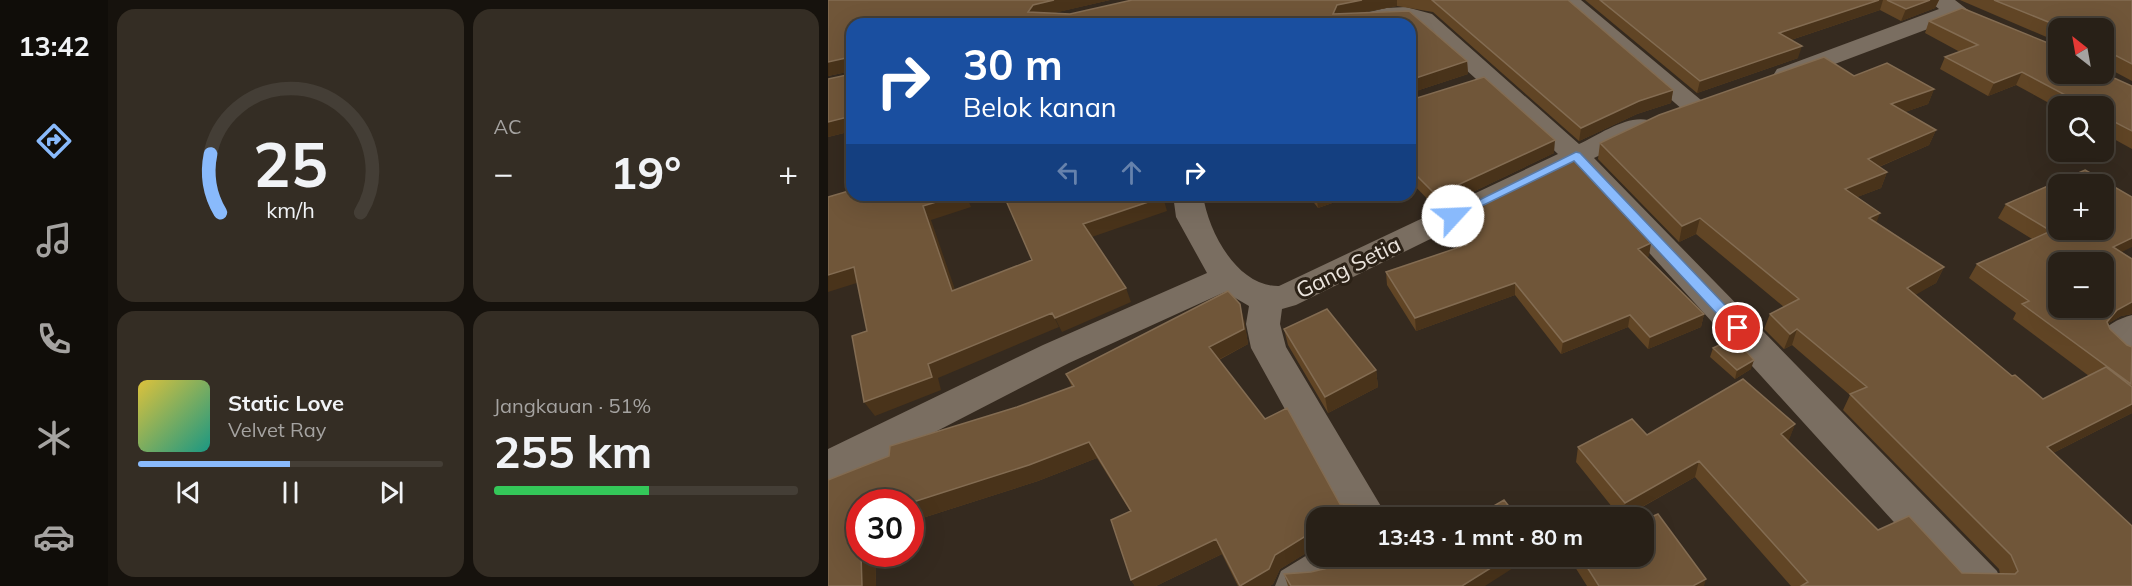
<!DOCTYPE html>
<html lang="id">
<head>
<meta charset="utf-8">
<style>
	:root { --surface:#282017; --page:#342d24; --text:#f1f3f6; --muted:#a5a3a1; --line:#443e36; --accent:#89bafc }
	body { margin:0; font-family:Mulish,sans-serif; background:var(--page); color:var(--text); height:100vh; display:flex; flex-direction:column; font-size:22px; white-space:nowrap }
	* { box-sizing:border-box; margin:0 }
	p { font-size:20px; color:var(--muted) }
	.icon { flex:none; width:33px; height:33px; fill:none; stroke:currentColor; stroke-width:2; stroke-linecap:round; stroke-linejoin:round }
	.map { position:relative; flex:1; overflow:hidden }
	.side { display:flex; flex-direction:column; gap:9px; padding:9px; background:#16120d; width:720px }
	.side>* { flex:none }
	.top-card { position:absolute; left:18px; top:18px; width:570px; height:183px; border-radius:18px; box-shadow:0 6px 24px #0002,0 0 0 2px var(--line); background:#1a4fa0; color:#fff; overflow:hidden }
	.needle { width:39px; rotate:329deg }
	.tools { position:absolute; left:1220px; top:18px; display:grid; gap:12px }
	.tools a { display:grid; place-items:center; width:66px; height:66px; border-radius:12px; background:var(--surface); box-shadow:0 6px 24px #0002,0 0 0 2px var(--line); font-size:30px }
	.speed { position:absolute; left:18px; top:489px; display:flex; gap:12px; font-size:30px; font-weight:700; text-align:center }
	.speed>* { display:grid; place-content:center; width:78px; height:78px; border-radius:50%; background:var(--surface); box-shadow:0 6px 24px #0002,0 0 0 2px var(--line); line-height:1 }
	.speed .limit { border:9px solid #d22; background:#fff; color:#111 }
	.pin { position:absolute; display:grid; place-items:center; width:51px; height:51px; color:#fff; margin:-26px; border:3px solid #fff; border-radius:50%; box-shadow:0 2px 6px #0007 }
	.me { position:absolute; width:66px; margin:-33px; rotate:65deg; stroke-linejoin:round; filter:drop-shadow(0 0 4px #0008) }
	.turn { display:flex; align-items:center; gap:21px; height:126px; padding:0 18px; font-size:27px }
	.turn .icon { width:78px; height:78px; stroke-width:2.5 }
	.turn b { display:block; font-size:42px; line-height:51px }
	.lanes { display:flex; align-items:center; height:57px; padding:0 18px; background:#0003; justify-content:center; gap:30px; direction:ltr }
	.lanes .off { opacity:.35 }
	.big { font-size:45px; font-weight:700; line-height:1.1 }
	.side .tile { flex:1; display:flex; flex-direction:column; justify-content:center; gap:9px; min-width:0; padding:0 21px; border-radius:18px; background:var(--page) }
	.side .dial { align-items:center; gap:0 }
	.dial svg { height:156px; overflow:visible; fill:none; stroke:var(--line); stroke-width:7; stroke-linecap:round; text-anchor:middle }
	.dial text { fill:var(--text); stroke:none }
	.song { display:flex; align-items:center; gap:18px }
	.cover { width:72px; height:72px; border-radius:9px; background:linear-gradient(135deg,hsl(50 70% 55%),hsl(170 70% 35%)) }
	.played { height:6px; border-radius:3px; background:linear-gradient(90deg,var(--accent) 50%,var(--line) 50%) }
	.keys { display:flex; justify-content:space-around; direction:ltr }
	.heat { display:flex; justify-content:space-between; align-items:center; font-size:33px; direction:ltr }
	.charge { height:9px; border-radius:4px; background:linear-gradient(90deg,#34c759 51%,var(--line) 0) }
	.side .tiles { flex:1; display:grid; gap:9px; grid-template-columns:repeat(2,1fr) }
	.trip { position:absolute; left:478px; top:507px; width:348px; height:60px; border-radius:18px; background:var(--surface); box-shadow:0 6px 24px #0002,0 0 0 2px var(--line); font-weight:700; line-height:60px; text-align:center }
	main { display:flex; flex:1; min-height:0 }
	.dock { display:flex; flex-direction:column; width:108px; justify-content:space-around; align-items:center; background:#100d09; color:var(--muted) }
	.dock .icon { width:42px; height:42px }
	.dock .selected { color:var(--accent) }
	.dock b { font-size:27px; color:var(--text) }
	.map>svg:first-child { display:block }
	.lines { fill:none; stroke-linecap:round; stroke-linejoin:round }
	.minor { fill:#7a6e61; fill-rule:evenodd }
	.wall { fill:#614525 }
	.shaded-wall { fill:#49331a }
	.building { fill:#705639; stroke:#836c52; stroke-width:1.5; fill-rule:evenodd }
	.route { fill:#89bafc; stroke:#5979a4; stroke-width:1.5 }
	.labels { text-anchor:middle; stroke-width:6; stroke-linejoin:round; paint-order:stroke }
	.street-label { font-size:22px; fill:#ebe4dd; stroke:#2b2116 }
</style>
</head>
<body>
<main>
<nav class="dock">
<b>13:42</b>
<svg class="icon selected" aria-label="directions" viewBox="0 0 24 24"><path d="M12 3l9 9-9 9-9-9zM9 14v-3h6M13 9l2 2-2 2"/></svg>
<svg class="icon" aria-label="music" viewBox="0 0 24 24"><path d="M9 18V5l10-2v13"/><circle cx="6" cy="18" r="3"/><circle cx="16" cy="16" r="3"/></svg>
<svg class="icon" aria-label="phone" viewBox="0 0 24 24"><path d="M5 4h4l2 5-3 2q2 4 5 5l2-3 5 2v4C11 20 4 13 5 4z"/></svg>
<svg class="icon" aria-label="climate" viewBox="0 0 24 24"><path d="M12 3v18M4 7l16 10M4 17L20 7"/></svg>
<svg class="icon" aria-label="car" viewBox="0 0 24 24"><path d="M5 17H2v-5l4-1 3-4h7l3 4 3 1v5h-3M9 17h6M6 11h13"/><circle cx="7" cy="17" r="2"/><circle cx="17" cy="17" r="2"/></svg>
</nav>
<section class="side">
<div class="tiles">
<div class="tile dial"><svg viewBox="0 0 100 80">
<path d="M14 69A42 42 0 1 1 86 69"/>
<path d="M14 69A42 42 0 0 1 9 39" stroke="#89bafc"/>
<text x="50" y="56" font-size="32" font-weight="700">25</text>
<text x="50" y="72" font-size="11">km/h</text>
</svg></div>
<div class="tile"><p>AC</p>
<div class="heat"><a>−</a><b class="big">19°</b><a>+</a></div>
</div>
<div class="tile">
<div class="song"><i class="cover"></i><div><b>Static Love</b><p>Velvet Ray</p></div></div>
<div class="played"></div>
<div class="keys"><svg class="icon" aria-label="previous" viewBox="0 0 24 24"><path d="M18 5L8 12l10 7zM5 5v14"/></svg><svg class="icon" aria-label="pause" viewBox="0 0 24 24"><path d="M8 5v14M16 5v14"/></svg><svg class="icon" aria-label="next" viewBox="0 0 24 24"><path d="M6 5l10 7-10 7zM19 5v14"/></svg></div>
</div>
<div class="tile"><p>Jangkauan · 51%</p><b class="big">255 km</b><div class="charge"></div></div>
</div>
</section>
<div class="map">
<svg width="1304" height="586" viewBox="0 0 1304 586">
	<rect width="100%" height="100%" fill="#352a1f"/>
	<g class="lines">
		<path class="minor" d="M729,0h24l120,100 4,5 -4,5 -9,3 -9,-3z
			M1100,0h27l13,10 -3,5 -170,64 -9,2 -9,-2 -3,-5 3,-5 162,-60z
			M578,7l26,7 147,130c20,-9 47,-29 69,-24l4,6 -4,6 -54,26 403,413 6,15h-51l-379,-417 -277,136 -14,4 -2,15 6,23 102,171h-43l-94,-170 -5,-24 3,-18 -24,-14 -156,71 -227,117 -14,5v-36l215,-104 164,-72 -31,-56 -3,-22h30c5,36 34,92 76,91l279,-132 -142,-130 -20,-4 -22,4h-38l3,-5 47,-11z
			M1304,315v49c-15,-5 -27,-12 -34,-26 7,-13 20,-19 34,-23z
			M489,549v7h47c-17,30 -53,30 -89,30l6,-15z"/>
	</g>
	<path class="wall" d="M0,0h282l-57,13 17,1 62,-14h436l105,90 -2,13 -34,11 -58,27 -146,-129 -36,-6 -37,7 49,-2 58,50 1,13 -58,19v-69h-558v107l-24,6v-58l19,-4v-3l-19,4z
		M757,0h354l-4,8 -34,13 -21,-11 -89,30 7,18 -101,35z
		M1132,0h172v81l-28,-15 -1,2v-40h-45v14z
		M1101,21l129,53 74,12v63l-29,-16v-27h-45v2l-42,-23 -28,11 -48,-27 5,-12 15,-5 -35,-19z
		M1026,76l80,13 -6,15 -23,8 31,18 -7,15 -50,22 8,5 -6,16 -24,9 19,25 68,45 -8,16 -21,11 97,82 31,23 46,-23 -76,-57 3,-6 -47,-35 8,-14 55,-25 -34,-21 8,-14 116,48 10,7v55l-11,2 -14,8 3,5 17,16 5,2v66l-79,40 79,133h-341l-96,-109 -72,41h-2l-45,-56 2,-15 69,-12 148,-11 -7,17 90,89 84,43 38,1 -1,-5 -156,-159 7,-15 -58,-50 -8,4 -20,-20 6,-15 14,-7 -88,-73 -17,8 -81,-83 2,-16z
		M582,97l144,56 -117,56 -27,-28z
		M480,195h47l-37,13z
		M628,217l193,39 -3,1 58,57 -3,13 -53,22 -20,-22 -67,27 -46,-59 -99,36 -29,-46 -1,-13 71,-24 -2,-3 -1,-12 4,-2 -2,-2z
		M416,320l4,24 -29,16 98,158v29h-1l-36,22 -7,15 -3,2h-32l-16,-32 -66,32h-21l-4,-6 -1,-69 -33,-53 -59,23 -128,41v-20h-50v52h15l1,32h-48v-106l244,-93 -6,-13z
		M456,329l92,41 2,17 -50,26 -40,-68z
		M885,348l38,21 -16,10 -25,-22z
		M749,556h67l60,30h-117l-12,-19z
		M456,574l7,12h-3z"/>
	<path class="shaded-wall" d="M226,0h56l-73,17 -9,-5 5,-7z
		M534,0h35v6l-59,11 -5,-3 4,-9z
		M1051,0h4l-3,10 -104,35 3,-12z
		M1102,0h9l-4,8 -34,13 5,-12z
		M974,46l-4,12 -101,35 3,-12z
		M18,58l6,13 -24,5v-14z
		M639,61l1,13 -58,19v-13z
		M1194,72l-6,13 -28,11 6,-13z
		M1106,89l-6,15 -43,15 6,-15z
		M845,90l-2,13 -34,11 -58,27 2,-13 58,-27z
		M24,116v15l-24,6v-15z
		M1108,130l-7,15 -67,29 6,-15z
		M727,140l-1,13 -117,56 -1,-14z
		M1059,172l-6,16 -42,16 6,-15z
		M131,195h7l5,12 -40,13 29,84 -8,-13 -29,-85z
		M488,195h39l-37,13z
		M335,197l4,14 -78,27 -6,-14z
		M1052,213l-6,16 -5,-11z
		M872,218l-4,16 -17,8 3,-16z
		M1304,238v9l-29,14 10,-14z
		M823,243l-2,13 -13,6 2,-13z
		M26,267l9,14 -35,11v-17z
		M1116,267l-8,16 -36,21 7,-16z
		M687,283v12l-99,36 -1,-13z
		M298,288l5,14 -69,30 -7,-14z
		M1304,302v12l-11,2 -14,8v-2l10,-12z
		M412,304l4,16 4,24 -34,18 -5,-15z
		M224,313l7,14 -121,51 3,12 -66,26 -11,-14 64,-38z
		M876,314l-3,13 -53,22 2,-12z
		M802,315l-2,12 -67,27 2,-12z
		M969,329l-5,16 -8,4 6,-15z
		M926,360l-3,9 -16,10 2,-9z
		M548,370l2,17 -50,26 -3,-16z
		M1304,404v9l-97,49 12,-15z
		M967,424l-6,16 -14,9 6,-15z
		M261,442l8,16 -59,23 -128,41v-19z
		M871,461l-4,16 -73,41 3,-15z
		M484,532l4,15 -36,22 -7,15 -3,2h-30l35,-31z
		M388,539l6,15 -66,32h-21l-4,-6z
		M33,554h14l1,32h-14z
		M682,556h22l-47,30h-23z
		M878,579l-2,7h-11z"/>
	<path class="building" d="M0,0h226l-21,5 -5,7 42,2 62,-14h230l-25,5 -4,9 76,-3 58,50 -57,19v-56h-558v92l-24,6v-43l19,-4 -1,-17 -18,4z
		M604,0h136l105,90 -34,11 -58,27z
		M772,0h279l-100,33 23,13 -102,35z
		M1059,0h43l-24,9z
		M1166,0h138v64l-21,-11 -3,1v5l-5,1v-32h-40z
		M1134,8l96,39v27l45,-1 29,13v45l-29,-15v-10h-17l-64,-34 -28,11 -49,-26 33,-12 -49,-24z
		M996,57l30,19 33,-13 47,26 -43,15 45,26 -68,29 19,13 -42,17 35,24 -11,5 75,49 -37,21 105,88 3,-1 28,24 63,-32 26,20v17l-85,43 85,79v60h-331l7,-4 -109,-121 -74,42 -47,-56 54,-28 15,16 96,-56 52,45 -14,10 97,96 31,-14 53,57 53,1 3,-3 -7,-16 -161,-161 17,-7 -70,-58 -7,5 -20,-20 29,-15 -99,-81 -18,8 -82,-83 59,-28z
		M656,77l71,63 -119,55 -26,-26v-72l7,1z
		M746,160l77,83 -13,6 66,65 -54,23 -20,-22 -67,27 -48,-59 -100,35 -29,-46 80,-27 -12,-12 13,-5 -11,-11z
		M1257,170l47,27v41l-19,9 19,12v43l-15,8 -10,12 3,7 17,16 5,2 -1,37 -109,-80 7,-3 -52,-37 74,-33 -45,-27zM1230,184h45v46h-45zM1230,262h45v46h-45z
		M24,190v5h107l-36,11 29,85 80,-31 -28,-64 158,-1 1,2 -80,27 43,64 -71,30 -3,-5 -124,51 4,13 -68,25 -12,-66 15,-5 -13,-64 -26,8v-78z
		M400,291l12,13 4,25 -35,18 56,72 22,-11 53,96 17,1 8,13h-48v21h-1l-1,-6 -3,-1 -37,23 -6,14 -29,17 -24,-47 -85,41 -20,-60 20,-9 -42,-69 -60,23 -119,38 -50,-1v52h1l1,32h-34v-106l61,-24 1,-10 127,-39 57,-21 -8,-12z
		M499,309l49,61 -51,27 -41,-68z
		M906,338l20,22 -17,10 -24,-22z
		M676,500l14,18h-45z
		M830,514l48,65 -13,7h-94l-19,-30h64v-36z
		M522,556l56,1 104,-1 -48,30h-171l-7,-12 27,-2 25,-6z"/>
	<path class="route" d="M748,152l4,1 163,171 2,4 -2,3h-10l-159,-170 -117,57 -4,1 -6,-3z"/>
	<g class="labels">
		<g class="street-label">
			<text transform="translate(520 267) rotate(-26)" y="8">Gang Setia</text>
		</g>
	</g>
</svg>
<div class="tools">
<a><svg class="needle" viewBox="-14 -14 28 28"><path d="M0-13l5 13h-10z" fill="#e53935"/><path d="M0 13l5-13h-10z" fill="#a5a3a1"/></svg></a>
<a><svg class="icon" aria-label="search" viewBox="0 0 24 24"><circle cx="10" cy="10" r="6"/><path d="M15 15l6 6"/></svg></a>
<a>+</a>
<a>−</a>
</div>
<div class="speed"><div class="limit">30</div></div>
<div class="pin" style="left:910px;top:328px;background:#d93025"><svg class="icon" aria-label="arrive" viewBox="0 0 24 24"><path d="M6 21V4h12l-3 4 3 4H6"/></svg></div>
<svg class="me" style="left:625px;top:216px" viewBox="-20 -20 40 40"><circle r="19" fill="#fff"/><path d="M0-13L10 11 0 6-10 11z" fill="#89bafc"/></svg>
<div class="trip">13:43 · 1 mnt · 80 m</div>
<div class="top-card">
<div class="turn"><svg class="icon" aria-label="right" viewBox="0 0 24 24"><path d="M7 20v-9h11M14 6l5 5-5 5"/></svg><div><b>30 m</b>Belok kanan</div></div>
<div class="lanes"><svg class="icon off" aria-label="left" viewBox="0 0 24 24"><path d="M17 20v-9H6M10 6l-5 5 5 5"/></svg><svg class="icon off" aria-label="ahead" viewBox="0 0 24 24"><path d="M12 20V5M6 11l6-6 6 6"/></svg><svg class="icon" aria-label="right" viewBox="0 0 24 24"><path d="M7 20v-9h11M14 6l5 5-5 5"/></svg></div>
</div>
</div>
</main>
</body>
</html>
